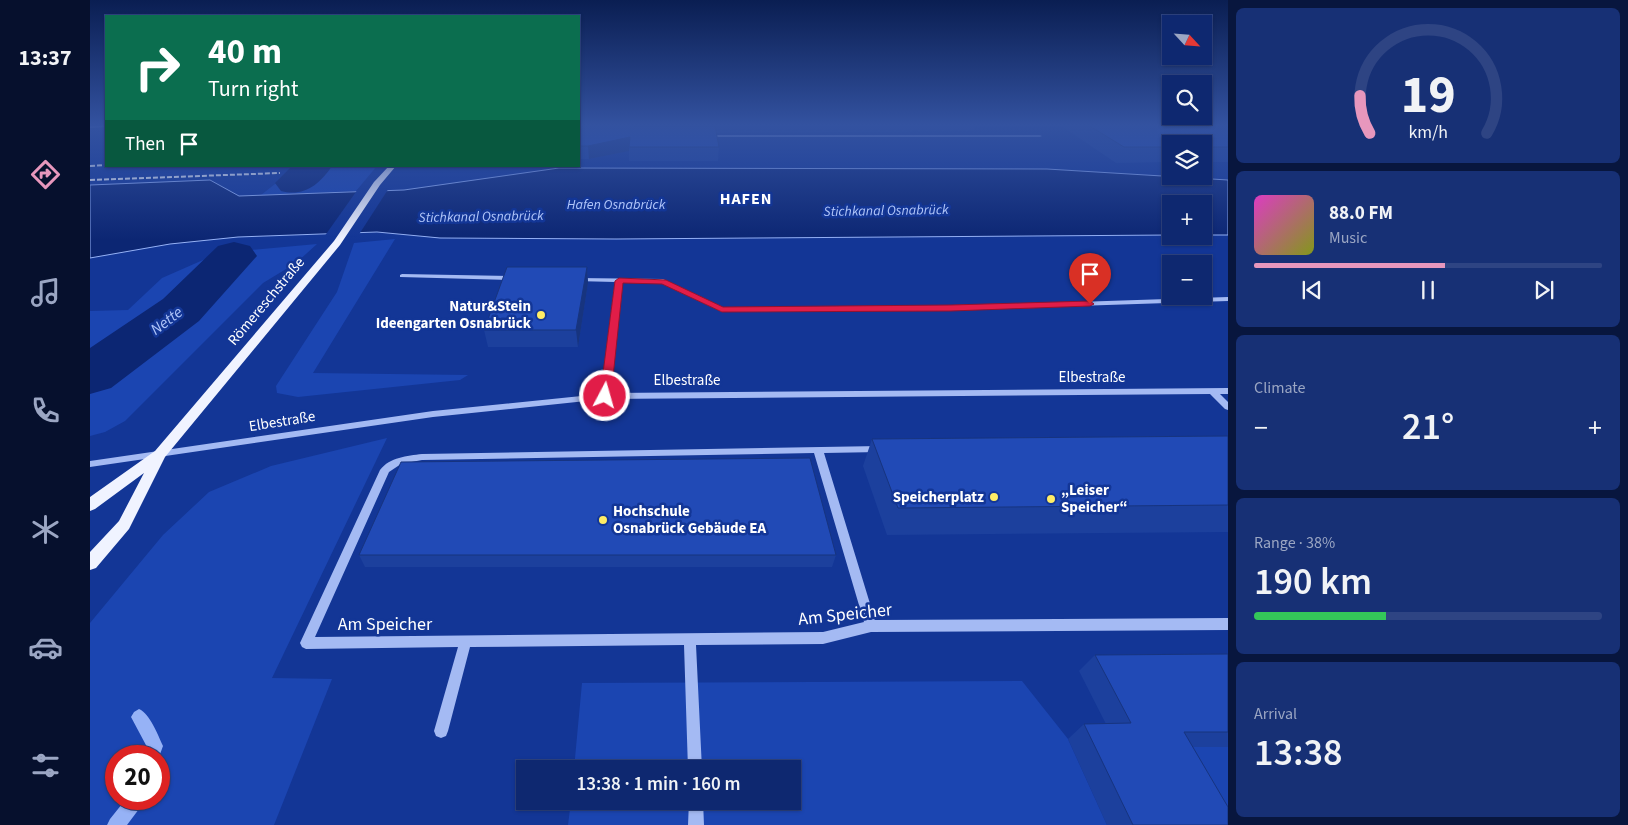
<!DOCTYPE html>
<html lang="en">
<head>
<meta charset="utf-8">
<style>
	:root { --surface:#0e2870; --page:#173075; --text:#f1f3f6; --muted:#9ba6c3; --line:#2e4483; --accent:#e797bd }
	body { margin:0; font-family:"Source Sans 3",sans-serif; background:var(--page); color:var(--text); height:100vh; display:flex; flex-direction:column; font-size:19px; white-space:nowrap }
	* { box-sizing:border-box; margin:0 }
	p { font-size:16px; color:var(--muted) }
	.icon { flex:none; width:28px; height:28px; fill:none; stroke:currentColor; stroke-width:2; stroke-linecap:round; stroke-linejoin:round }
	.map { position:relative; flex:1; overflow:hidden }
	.details { display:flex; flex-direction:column; gap:8px; padding:8px; background:#08163e; width:400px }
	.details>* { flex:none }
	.top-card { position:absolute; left:15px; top:15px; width:475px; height:152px; border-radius:0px; box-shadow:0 1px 4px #0004,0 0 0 1px var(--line); background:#0b6e4f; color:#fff; overflow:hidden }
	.needle { width:32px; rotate:116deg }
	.tools { position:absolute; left:1072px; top:15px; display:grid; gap:10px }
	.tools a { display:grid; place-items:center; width:50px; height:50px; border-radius:0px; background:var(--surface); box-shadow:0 1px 4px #0004,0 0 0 1px var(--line); font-size:25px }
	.speed { position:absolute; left:15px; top:745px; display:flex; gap:10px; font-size:25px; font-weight:700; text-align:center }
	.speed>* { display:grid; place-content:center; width:65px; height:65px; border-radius:50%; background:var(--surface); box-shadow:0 1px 4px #0004,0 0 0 1px var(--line); line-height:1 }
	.speed .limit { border:8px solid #d22; background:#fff; color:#111 }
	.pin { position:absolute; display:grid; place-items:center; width:42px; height:42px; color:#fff; margin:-51px -21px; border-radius:50% 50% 50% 0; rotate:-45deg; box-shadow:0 0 5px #0007 }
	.pin .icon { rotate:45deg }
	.me { position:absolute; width:55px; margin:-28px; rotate:6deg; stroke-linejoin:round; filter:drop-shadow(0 0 4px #0008) }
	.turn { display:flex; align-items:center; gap:18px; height:105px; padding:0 20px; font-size:22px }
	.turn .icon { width:65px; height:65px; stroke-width:2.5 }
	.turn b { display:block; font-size:35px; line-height:42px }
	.then { display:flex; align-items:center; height:48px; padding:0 20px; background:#0003; gap:10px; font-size:19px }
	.big { font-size:38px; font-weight:600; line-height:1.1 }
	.details .card { flex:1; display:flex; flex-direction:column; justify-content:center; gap:8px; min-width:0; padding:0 18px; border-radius:8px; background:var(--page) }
	.details .dial { align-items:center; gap:0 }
	.dial svg { height:130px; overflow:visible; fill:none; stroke:var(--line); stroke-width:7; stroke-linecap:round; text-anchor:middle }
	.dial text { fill:var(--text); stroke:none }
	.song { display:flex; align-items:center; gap:15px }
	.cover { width:60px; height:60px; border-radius:8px; background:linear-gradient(135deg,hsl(310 70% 55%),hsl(70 70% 35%)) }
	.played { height:5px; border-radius:2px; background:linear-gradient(90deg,var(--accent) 55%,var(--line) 55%) }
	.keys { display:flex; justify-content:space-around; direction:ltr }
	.heat { display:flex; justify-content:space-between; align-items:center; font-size:28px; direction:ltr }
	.charge { height:8px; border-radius:4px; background:linear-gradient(90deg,#34c759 38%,var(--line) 0) }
	.trip { position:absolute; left:426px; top:760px; width:285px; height:50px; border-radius:0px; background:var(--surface); box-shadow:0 1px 4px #0004,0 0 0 1px var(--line); font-weight:600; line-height:50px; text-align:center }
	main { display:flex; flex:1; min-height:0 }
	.tab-bar { display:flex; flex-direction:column; width:90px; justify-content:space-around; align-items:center; background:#06102d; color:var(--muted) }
	.tab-bar .icon { width:35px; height:35px }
	.tab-bar .current { color:var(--accent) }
	.tab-bar b { font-size:22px; color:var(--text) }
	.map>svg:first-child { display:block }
	.green { fill:#1b45b1; fill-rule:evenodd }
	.water { fill:#0c2673; stroke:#96b2f6 }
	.pier { fill:#133696 }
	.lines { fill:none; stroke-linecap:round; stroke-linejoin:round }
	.stream { fill:#96b2f6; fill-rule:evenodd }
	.river { fill:#0c2673; fill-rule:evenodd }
	.minor { fill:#a4baf3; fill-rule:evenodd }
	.major { fill:#f0f3ff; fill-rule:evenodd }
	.rail { stroke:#fff; stroke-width:2; stroke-dasharray:5 2; stroke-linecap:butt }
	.wall { fill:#1c409d }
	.shaded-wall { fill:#17347f }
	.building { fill:#214ab6; stroke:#17347f }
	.route { fill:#e11d48; stroke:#92132f }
	.poi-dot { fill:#ffed66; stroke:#133696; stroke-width:2 }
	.labels { text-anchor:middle; stroke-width:5; stroke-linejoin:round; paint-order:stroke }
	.far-water-label { font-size:14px; font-style:italic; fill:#b0c5f9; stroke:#133696 }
	.street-label { font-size:15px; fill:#fff; stroke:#133696 }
	.poi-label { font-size:15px; font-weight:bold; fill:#fff; stroke:#133696; text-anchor:end }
	.far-district-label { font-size:16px; font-weight:bold; letter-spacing:1px; fill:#fff; stroke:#133696 }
	.water-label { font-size:16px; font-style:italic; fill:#b0c5f9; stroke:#133696 }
	.near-street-label { font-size:18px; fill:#fff; stroke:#133696 }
</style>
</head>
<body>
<main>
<nav class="tab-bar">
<b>13:37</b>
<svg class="icon current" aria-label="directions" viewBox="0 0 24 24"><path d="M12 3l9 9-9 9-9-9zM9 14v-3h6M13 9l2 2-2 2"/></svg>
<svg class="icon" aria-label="music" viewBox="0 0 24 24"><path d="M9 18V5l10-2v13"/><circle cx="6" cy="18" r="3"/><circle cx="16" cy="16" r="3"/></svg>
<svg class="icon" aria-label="phone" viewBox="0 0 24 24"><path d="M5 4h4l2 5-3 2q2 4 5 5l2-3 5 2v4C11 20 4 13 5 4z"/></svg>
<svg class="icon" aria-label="climate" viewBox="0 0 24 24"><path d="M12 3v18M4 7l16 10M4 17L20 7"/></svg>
<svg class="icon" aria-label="car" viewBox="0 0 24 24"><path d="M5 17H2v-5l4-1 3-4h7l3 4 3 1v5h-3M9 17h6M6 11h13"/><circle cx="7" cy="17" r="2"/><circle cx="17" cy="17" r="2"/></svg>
<svg class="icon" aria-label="filters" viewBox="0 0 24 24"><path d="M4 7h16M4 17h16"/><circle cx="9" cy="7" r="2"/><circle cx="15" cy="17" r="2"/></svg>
</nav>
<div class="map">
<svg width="1138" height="825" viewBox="0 0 1138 825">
	<rect width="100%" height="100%" fill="#133696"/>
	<path class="green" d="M208,166h79l-21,25 -95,4z
		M305,239l-82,134 155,2 -8,5 -162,17 -21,-4 -1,-7 61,-94 17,-49z
		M227,244l-21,19 -33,20 -138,138 -20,11 -15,4v-125l38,-1 34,-32 57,-25z
		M297,438l-115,240 60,1 -58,146h-184v-202l73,-88 46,-43 62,-26zM26,756h43v43h-43z
		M932,681l46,58 39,86h-539l3,-24h221v-32h-218l8,-86z
		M1073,747h65v78z"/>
	<path class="water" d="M469,168l488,1 181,11v55h-24v-31h-33v31l-555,4 -176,-1 -63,-6 -139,5 -68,7 -80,14v-73l120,-5 29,16 165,-6z"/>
	<path class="pier" d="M299,188l-31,48 -34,1 34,-48z"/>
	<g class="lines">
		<path class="stream" d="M49,709c11,5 19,26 24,37l-4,11 -16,-1 4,-9 -16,-30 3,-5z
			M36,799h18l-2,6 -15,20h-20l3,-6z"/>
		<path class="river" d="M202,166h40c-13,19 -28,31 -51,25l-6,-8z
			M144,242l16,4 7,10 -58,65 -88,67 -21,6v-46l73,-49 55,-53z"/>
		<path class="minor" d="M16,125v2l-16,1v-2z
			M613,135h337l2,1 -2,1h-335z
			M312,274l112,2 3,2 -3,2 -114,-3v-2z
			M487,278l86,1 60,29 228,-2 277,-9v4l-277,9 -229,2 -60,-29h-40l-12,110 618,-5v6h-8l8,8v8l-3,-1 -15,-15 -605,5 -172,18 -343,50v-6l343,-50 168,-17 14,-112 -40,-1 -1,-1z
			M790,446l3,1 2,2 -2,2 -3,1 -56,1 51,167 353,-2v12l-357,2 -48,12 -127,1 6,124h-14l-4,-124 -214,2 -22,84 -2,5 -5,2 -5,-2 -2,-5 24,-84 -152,2 -4,-2 -2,-4 80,-173c10,-13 27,-14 42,-16zM724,453l50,169 -41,10 -508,5 74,-165 12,-8 21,-4z
			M599,801h14l1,24h-16z"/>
		<path class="major" d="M299,166h7l-16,19 -40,60 -175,212 -36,72 -33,39 -6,2v-18l29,-31 25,-48 -49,36 -5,2v-14l65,-46 179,-210 40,-59z"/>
		<path class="rail" d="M0,166l16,-1
			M0,180l190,-7"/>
	</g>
	<path class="wall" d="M489,125l55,1h3l-1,-1h339l-2,6 -257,2 3,14 -1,14h-89v-10l-40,8h-10z
		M970,125h168v37h-24v-18h-33v18l-55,1z
		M497,267l1,16 -10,64h-90l-4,-17z
		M1138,436v96l-341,3 -24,-69 9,-27z
		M269,555h477l-4,12h-467z
		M1138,654v93h-36l36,78h-121l-39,-86 16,-15h22l-27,-53 16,-16z"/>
	<path class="shaded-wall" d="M540,137l-1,14 -40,8 -1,-13z
		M497,267l1,16 -10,64 -2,-17z"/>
	<path class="building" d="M489,125h53l2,1h81l4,21h-90l1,-10 -42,9h-9z
		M998,125h140v22h-24v-3h-33v3h-47z
		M417,267h80l-11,63h-92z
		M1138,436v69l-330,3 -26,-69z
		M720,458l26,97h-477l42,-93z
		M1138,654v78h-44l44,75v18h-95l-49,-101 47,-1 -36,-68z"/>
	<linearGradient id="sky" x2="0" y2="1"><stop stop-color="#0a1e52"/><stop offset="0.52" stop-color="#3352a0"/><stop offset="1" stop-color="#3352a0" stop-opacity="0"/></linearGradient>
	<rect width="1138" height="240" fill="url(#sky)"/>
	<path class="route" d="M529,278l47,2 57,27 228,-2 139,-4 4,3 -4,2 -139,5 -229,1 -60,-28 -39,-1 -12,113 -6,3 -5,-3 15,-115z"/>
	<g class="poi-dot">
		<circle cx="451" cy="315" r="5"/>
		<circle cx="904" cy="497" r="5"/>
		<circle cx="961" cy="499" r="5"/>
		<circle cx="513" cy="520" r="5"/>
	</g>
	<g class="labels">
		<g class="far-water-label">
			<text x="526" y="209">Hafen Osnabrück</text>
			<text transform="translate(796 210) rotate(-1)" y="5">Stichkanal Osnabrück</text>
			<text transform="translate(391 216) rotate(-1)" y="5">Stichkanal Osnabrück</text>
		</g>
		<g class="street-label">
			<text transform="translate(176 301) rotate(-50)" y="5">Römereschstraße</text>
			<text x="1002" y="382">Elbestraße</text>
			<text x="597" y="385">Elbestraße</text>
			<text transform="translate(192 421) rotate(-9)" y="5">Elbestraße</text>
		</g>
		<g class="poi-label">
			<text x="441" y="311">Natur&amp;Stein<tspan x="441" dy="17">Ideengarten Osnabrück</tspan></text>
			<text x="971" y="495" text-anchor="start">„Leiser<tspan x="971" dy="17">Speicher“</tspan></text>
			<text x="894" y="502">Speicherplatz</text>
			<text x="523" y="516" text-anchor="start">Hochschule<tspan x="523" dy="17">Osnabrück Gebäude EA</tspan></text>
		</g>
		<g class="far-district-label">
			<text x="656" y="204">HAFEN</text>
		</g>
		<g class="water-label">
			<text transform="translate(76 320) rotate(-37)" y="6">Nette</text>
		</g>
		<g class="near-street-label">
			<text transform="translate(755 614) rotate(-6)" y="6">Am Speicher</text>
			<text x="295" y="630">Am Speicher</text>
		</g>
	</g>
</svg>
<div class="tools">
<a><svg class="needle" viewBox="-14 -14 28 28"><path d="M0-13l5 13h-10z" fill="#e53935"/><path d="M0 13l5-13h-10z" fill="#9ba6c3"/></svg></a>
<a><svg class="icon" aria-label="search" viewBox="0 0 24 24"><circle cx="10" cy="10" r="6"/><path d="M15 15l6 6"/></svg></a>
<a><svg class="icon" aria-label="layers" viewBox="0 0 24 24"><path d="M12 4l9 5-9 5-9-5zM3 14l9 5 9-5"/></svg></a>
<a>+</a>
<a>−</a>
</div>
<div class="speed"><div class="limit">20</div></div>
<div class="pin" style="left:1000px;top:304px;background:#d93025"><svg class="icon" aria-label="arrive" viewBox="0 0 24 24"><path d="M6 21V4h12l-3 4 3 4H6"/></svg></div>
<svg class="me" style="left:515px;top:396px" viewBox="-20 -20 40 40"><circle r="17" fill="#e11d48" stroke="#fff" stroke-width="3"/><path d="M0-11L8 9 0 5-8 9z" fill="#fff"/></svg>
<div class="trip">13:38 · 1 min · 160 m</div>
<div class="top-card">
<div class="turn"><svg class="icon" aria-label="right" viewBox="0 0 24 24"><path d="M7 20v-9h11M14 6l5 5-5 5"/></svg><div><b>40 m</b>Turn right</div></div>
<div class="then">Then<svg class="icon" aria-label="arrive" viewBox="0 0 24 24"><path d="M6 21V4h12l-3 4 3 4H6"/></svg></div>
</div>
</div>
<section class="details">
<div class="card dial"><svg viewBox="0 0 100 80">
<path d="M14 69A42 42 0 1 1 86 69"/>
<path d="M14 69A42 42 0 0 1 8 46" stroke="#e797bd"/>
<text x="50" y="56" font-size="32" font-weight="700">19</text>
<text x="50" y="72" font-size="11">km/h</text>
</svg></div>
<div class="card">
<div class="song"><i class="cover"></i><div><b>88.0 FM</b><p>Music</p></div></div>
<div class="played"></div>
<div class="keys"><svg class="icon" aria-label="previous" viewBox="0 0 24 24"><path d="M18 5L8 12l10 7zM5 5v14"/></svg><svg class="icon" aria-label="pause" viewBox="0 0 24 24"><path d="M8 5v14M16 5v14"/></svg><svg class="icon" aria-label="next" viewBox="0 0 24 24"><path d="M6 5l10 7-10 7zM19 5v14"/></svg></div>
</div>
<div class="card"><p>Climate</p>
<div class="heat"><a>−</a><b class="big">21°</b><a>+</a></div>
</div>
<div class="card"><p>Range · 38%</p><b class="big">190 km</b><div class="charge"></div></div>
<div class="card"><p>Arrival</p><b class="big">13:38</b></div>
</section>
</main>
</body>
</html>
